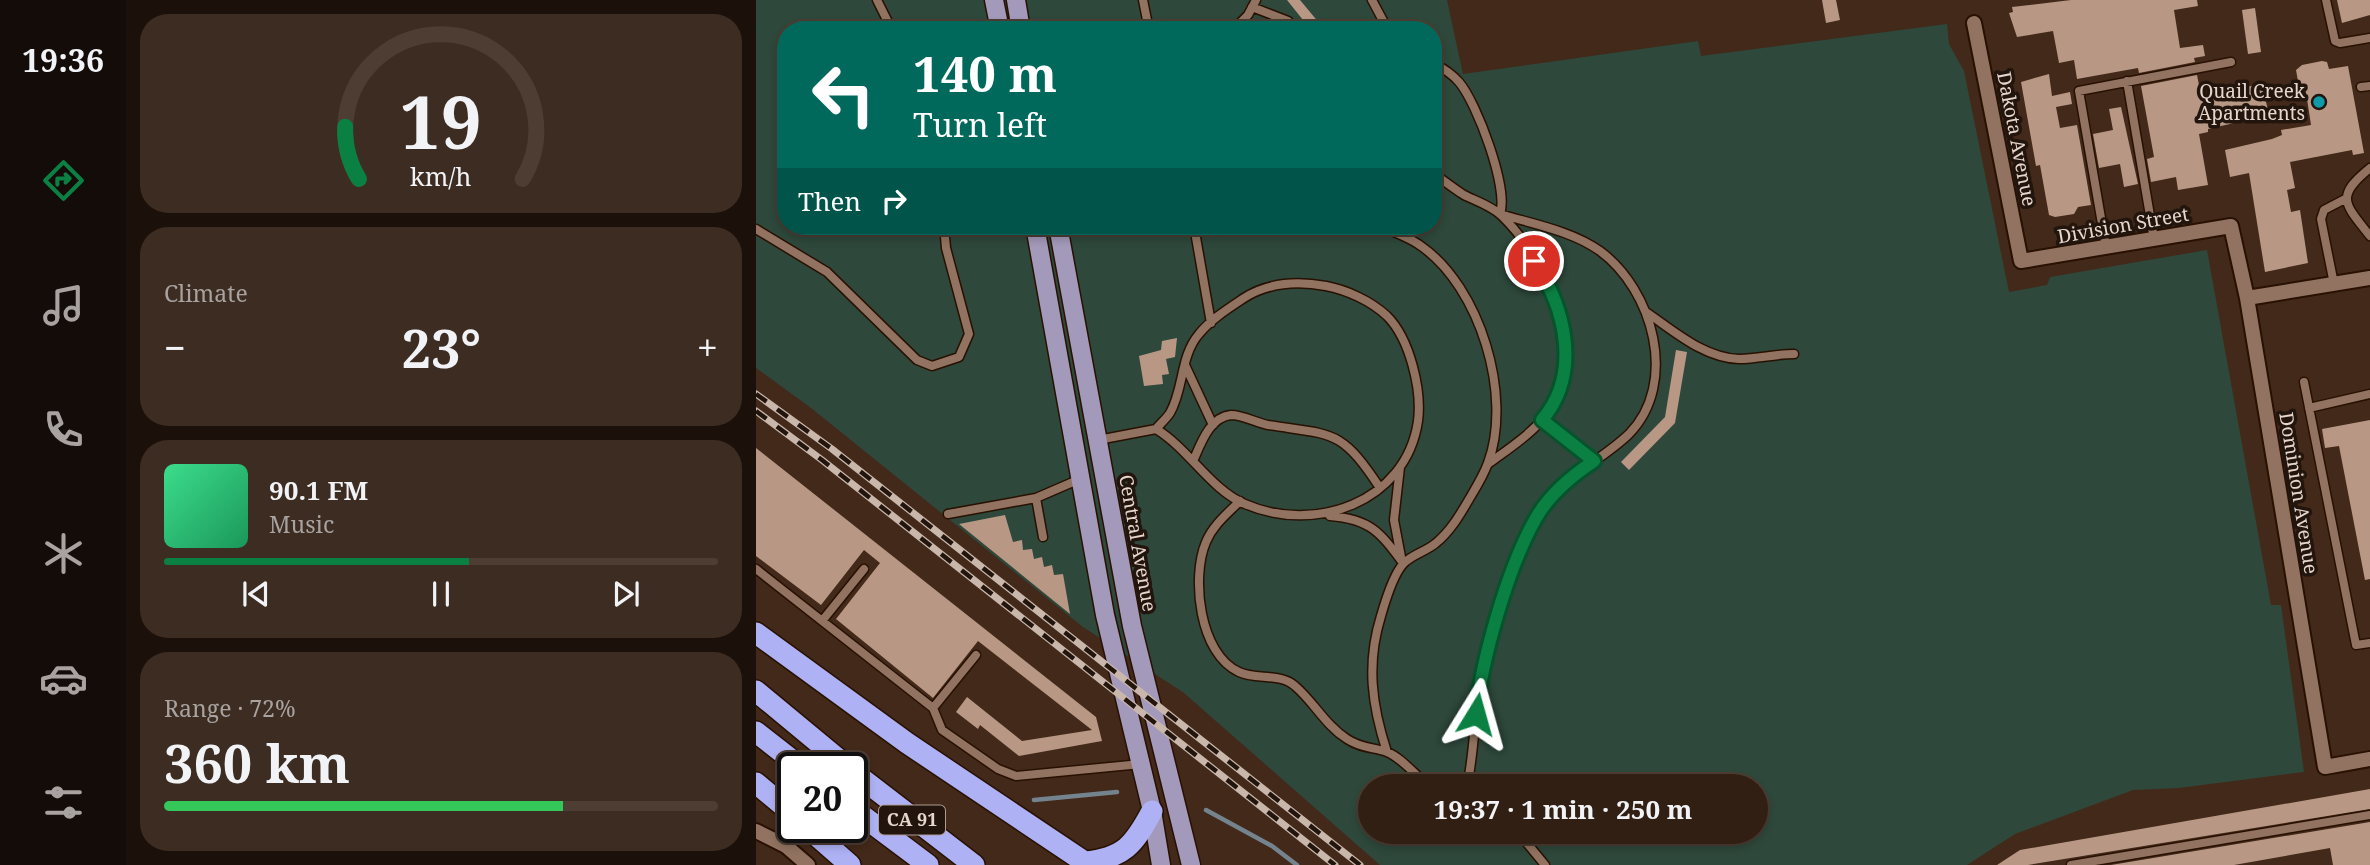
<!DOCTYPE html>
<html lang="en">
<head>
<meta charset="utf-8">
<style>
	:root { --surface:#321f13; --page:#3d2c21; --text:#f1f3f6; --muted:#a8a2a0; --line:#4d3d33; --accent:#0b8043 }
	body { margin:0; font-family:"Noto Serif",serif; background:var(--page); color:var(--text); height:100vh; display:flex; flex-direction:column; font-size:26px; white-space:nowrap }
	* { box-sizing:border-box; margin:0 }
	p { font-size:23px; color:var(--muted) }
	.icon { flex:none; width:38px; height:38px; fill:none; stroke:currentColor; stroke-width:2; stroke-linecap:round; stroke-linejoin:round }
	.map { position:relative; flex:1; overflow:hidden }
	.details { display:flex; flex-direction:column; gap:14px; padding:14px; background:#1c110a; width:630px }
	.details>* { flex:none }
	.top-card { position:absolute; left:21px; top:21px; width:665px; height:214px; border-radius:28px; box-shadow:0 4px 10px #0003,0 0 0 2px var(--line); background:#00695c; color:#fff; overflow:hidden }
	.speed { position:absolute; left:21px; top:752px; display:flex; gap:14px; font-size:35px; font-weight:700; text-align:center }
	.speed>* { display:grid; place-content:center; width:91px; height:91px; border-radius:50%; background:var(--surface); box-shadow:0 4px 10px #0003,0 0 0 2px var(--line); line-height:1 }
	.speed .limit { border:4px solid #111; border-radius:10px; background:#fff; color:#111 }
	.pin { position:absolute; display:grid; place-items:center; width:60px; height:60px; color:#fff; margin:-30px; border:4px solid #fff; border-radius:50%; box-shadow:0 2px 7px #0007 }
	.me { position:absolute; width:77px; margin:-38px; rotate:8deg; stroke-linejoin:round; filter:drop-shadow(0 0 5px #0008) }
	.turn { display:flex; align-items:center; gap:24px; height:147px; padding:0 21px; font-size:32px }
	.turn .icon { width:91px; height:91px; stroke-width:2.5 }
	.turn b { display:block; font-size:49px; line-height:60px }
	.then { display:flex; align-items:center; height:66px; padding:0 21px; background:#0003; gap:14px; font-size:26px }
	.big { font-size:52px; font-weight:700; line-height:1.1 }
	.details .card { flex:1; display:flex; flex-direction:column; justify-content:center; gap:10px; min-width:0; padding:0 24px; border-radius:28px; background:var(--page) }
	.details .dial { align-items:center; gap:0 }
	.dial svg { height:182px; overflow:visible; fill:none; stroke:var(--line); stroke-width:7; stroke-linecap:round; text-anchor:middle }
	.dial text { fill:var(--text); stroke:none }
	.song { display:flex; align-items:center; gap:21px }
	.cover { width:84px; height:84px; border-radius:10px; background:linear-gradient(135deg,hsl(150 70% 55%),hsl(150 70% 35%)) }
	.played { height:7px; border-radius:4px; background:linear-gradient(90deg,var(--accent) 55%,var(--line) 55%) }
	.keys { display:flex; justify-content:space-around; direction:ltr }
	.heat { display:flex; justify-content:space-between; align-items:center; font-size:38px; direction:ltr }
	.charge { height:10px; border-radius:5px; background:linear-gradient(90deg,#34c759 72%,var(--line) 0) }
	.trip { position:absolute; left:602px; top:774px; width:410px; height:70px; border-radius:35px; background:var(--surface); box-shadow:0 4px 10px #0003,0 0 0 2px var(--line); font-weight:700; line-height:70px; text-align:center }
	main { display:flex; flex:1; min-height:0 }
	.tab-bar { display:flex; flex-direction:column; width:126px; justify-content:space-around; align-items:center; background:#140c08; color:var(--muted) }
	.tab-bar .icon { width:49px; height:49px }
	.tab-bar .current { color:var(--accent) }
	.tab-bar b { font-size:32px; color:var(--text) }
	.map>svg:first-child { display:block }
	.green { fill:#2e483b; fill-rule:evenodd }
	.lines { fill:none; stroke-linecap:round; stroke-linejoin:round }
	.stream { stroke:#74848f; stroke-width:4.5 }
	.building { fill:#b89885 }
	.service-casing { stroke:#281102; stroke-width:11 }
	.minor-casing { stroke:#281102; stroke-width:18 }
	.primary-casing { stroke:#281102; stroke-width:21 }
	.motorway-casing { stroke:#281102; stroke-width:24 }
	.service { stroke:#927361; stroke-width:8 }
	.minor { stroke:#927361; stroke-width:14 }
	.primary { stroke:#a399ba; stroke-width:18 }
	.motorway { stroke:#aeb2f5; stroke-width:21 }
	.rail-casing { stroke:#cab7ab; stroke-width:7 }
	.rail { stroke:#21150e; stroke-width:4.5; stroke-dasharray:13; stroke-linecap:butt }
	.route-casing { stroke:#07532c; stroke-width:18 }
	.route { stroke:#0b8043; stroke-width:12 }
	.culture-dot { fill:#0f9aa8; stroke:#21150e; stroke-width:2.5 }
	.labels { text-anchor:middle; stroke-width:7; stroke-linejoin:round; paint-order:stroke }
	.shield { fill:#21150e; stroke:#ac9c92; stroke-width:2 }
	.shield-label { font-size:18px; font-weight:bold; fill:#e7d6cb }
	.poi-label { font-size:19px; fill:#e7d6cb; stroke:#21150e; text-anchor:end }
	.street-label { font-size:19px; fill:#e7d6cb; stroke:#21150e }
</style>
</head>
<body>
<main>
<nav class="tab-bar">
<b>19:36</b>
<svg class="icon current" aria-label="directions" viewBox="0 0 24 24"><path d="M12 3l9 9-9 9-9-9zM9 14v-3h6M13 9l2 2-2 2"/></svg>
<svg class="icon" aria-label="music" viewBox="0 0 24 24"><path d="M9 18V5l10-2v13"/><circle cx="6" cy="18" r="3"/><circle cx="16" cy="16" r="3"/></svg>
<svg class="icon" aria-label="phone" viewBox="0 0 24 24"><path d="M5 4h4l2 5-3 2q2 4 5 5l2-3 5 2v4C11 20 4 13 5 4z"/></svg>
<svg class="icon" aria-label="climate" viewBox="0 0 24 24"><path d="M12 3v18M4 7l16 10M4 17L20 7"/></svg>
<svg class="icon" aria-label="car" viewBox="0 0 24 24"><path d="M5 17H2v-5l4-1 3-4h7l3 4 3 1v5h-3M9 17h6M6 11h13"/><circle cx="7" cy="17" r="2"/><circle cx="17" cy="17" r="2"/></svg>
<svg class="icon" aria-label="filters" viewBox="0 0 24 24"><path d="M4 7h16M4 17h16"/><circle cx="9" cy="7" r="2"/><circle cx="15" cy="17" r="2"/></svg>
</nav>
<section class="details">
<div class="card dial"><svg viewBox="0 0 100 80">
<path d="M14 69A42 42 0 1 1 86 69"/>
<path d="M14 69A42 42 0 0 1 8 46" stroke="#0b8043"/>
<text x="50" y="56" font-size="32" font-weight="700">19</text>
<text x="50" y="72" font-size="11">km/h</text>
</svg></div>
<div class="card"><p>Climate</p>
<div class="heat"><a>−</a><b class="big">23°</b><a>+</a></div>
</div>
<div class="card">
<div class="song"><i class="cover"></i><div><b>90.1 FM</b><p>Music</p></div></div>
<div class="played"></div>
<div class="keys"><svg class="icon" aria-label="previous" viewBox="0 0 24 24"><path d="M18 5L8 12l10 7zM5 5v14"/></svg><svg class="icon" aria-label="pause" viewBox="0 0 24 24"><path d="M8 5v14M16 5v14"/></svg><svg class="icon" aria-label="next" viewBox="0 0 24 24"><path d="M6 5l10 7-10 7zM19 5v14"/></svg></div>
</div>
<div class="card"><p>Range · 72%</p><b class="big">360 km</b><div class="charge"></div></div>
</section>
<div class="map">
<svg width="1614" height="865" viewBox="0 0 1614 865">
	<rect width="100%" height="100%" fill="#432919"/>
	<path class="green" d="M0,0h691l16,74 235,-33 3,15 246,-32 2,20 15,27 45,221 38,-7 3,-8 157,-27 64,355h10l23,167 -125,16 -46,2 -118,44 -48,31h-587l-196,-172 -101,-66 -272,-219 -55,-40zM30,30h647v196h-647zM614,786h385v45h-385z"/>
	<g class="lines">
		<path class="stream" d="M278,800l83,-8
			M450,810l66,36 25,19"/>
	</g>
	<path class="building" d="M531,0h13l25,30h-14z
		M1066,0h14l4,20 -14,3z
		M1315,0h126l1,6 -24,4 6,38 23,-3 2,11 -11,2 1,4 -56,11 -1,-5 -61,11 -3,-19 -15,3 -6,-32 -36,6 -8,-24 4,-1 -1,-5z
		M1581,0h33v15l-28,8z
		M1499,8l6,44 -13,2 -6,-44z
		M1566,61l5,1 2,7 19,-3 16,87 -11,2 -1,-5 -62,12 5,26 -8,2 4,22 9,-2 8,53 -43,9 -16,-99 -19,4 -5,-27 47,-11 10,-4 -1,-5 30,-5 -6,-39 -6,1 -3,-17 6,-5z
		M1293,74l3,22 18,-4 2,12 -16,3 4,21 17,-3 14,80 -13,2 -4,7 -19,3 -6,-2 -9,-50 -4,1 -15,-84z
		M1441,75l4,20 61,-11 7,31 -61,14v3l-9,2 9,51 -30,5 -2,-13 -25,5 -4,-23 7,-2 -13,-71z
		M1365,107l17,77 -14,3 -4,-23 -21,4 -6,-34 20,-4 -4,-21z
		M421,338l-2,19 -9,2 3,15 -7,1 1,9 -19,2 -5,-30 22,-6 1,-9z
		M920,350l11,2 -12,71 -46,47 -8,-8 44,-45z
		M1614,420v159l-5,1 -26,-134 -14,2 -3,-19z
		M0,448l340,269 6,24 -83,15 -39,-31 -2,4 -22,-17 11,-15 55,44 70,-11 -114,-89 -45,57 -97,-79 44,-56 -16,-13 -43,55 -65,-49z
		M249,515l8,27 9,-2 1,10 9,-1 2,10 8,-2 2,10 8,-2 2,10 9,-1 7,40 -111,-90z
		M1614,789v20l-342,56h-31l23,-15z
		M1614,822v43h-37l-3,-17 -96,17h-123z"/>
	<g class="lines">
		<defs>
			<path id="service" d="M121,0l15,30
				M387,0l6,30
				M616,0l16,30
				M1570,0l9,41 5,2 30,-5
				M496,7l36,14 7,9
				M477,30l15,-15 8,-15
				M677,63c10,5 19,11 26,19 18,21 50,107 41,132 33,10 72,17 100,37 53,39 79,132 29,183 -30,29 -74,46 -94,85 -22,45 -49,123 -56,172 -5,31 -5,63 -12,95
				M1371,81l27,158
				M1605,87l9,-1
				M1614,168c-36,29 -25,36 0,68
				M677,173c10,7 20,15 31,22 12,6 28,11 38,21 47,46 93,144 41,203 -16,18 -36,31 -55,45
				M438,226l17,97
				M622,226c14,5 31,11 43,20 59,41 92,150 67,217 -4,11 -11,23 -17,33 -10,17 -20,35 -35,47 -9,8 -23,11 -32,20 -11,11 -19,39 -23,53 -15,48 -9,90 6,136
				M0,229l71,43 90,88 15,6 27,-9 10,-23 -23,-86 -2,-22
				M1350,247l-27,-156 152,-29
				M1578,284l-13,-65 3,-9 21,-11
				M890,312c28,19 58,46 93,47 18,0 37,-5 55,-5
				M429,365l28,60
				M1548,382l52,263 14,-2
				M1553,408l61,-14
				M786,420l52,41
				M342,440l58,-11c33,20 55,61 89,75 69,30 161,-1 173,-83 4,-31 -8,-82 -31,-105 -16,-15 -40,-26 -61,-30 -28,-5 -57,-4 -82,12 -15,10 -34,22 -45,36 -19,22 -15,55 -29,79 -4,6 -10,11 -14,16
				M438,459c7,-16 16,-42 37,-44 12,0 26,8 37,10 66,10 73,4 112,63
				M644,467l-6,53 7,37
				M484,501c-13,13 -27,24 -34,41 -15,35 -7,112 33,130 17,8 42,1 56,14 19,16 30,39 52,53 15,10 27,8 40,13 15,6 29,24 42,34
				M192,514l88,-16
				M574,516c40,3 50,16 73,47
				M287,537l-7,-39 44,-19
				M0,569l177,139 9,22 56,39 18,7 125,-12
				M66,621l42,-52
				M177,708l43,-53
				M761,831l28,34
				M1315,865l299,-50"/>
			<path id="minor" d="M1218,23l47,238 210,-35 16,72 78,469 45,-8
				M1491,298l123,-20
				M0,831l30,15 22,19"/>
			<path id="primary" d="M238,0l6,30
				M260,0l5,30
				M279,226l70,389 47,196 9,54
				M302,226l74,400 59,239"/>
			<path id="motorway" d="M0,633l151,110 182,122
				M0,691l93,77
				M0,732l46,36
				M96,771l122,94
				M0,783l37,31
				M96,808l76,57
				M52,828l42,37
				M329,862c39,-4 49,-17 67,-51"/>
		</defs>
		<use href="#service" class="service-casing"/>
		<use href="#minor" class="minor-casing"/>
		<use href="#primary" class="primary-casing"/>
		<use href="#motorway" class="motorway-casing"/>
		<use href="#service" class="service"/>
		<use href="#minor" class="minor"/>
		<use href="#primary" class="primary"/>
		<use href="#motorway" class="motorway"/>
		<defs>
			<path id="rail" d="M0,394l76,55 528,416
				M0,411l66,49 513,405"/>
		</defs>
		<use href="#rail" class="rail-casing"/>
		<use href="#rail" class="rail"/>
	</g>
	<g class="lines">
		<defs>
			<path id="route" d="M720,714c6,-56 32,-147 60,-196 13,-23 37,-43 58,-57l-52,-41c40,-47 23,-113 -8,-159"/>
		</defs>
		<use href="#route" class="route-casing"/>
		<use href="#route" class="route"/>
	</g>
	<circle class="culture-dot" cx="1563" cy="102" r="7"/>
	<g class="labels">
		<rect class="shield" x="123" y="805.5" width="66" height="29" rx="5"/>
		<g class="shield-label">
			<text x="156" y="826">CA 91</text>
		</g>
		<g class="poi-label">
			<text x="1549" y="98">Quail Creek<tspan x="1549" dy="22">Apartments</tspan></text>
		</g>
		<g class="street-label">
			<text transform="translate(1261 139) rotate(79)" y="7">Dakota Avenue</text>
			<text transform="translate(1367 225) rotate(-10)" y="7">Division Street</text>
			<text transform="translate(1543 493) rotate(81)" y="7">Dominion Avenue</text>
			<text transform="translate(382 543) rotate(80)" y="7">Central Avenue</text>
		</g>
	</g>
</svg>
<div class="speed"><div class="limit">20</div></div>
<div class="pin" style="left:778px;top:261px;background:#d93025"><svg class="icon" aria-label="arrive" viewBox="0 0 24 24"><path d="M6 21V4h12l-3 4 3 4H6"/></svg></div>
<svg class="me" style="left:720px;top:714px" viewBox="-20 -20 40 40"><path d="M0-17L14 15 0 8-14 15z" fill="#0b8043" stroke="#fff" stroke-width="4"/></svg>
<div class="trip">19:37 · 1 min · 250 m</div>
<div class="top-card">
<div class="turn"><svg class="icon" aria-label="left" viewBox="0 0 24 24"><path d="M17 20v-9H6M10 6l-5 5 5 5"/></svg><div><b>140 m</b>Turn left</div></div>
<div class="then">Then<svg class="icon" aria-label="right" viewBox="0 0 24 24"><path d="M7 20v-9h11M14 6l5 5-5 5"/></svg></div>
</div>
</div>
</main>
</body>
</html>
